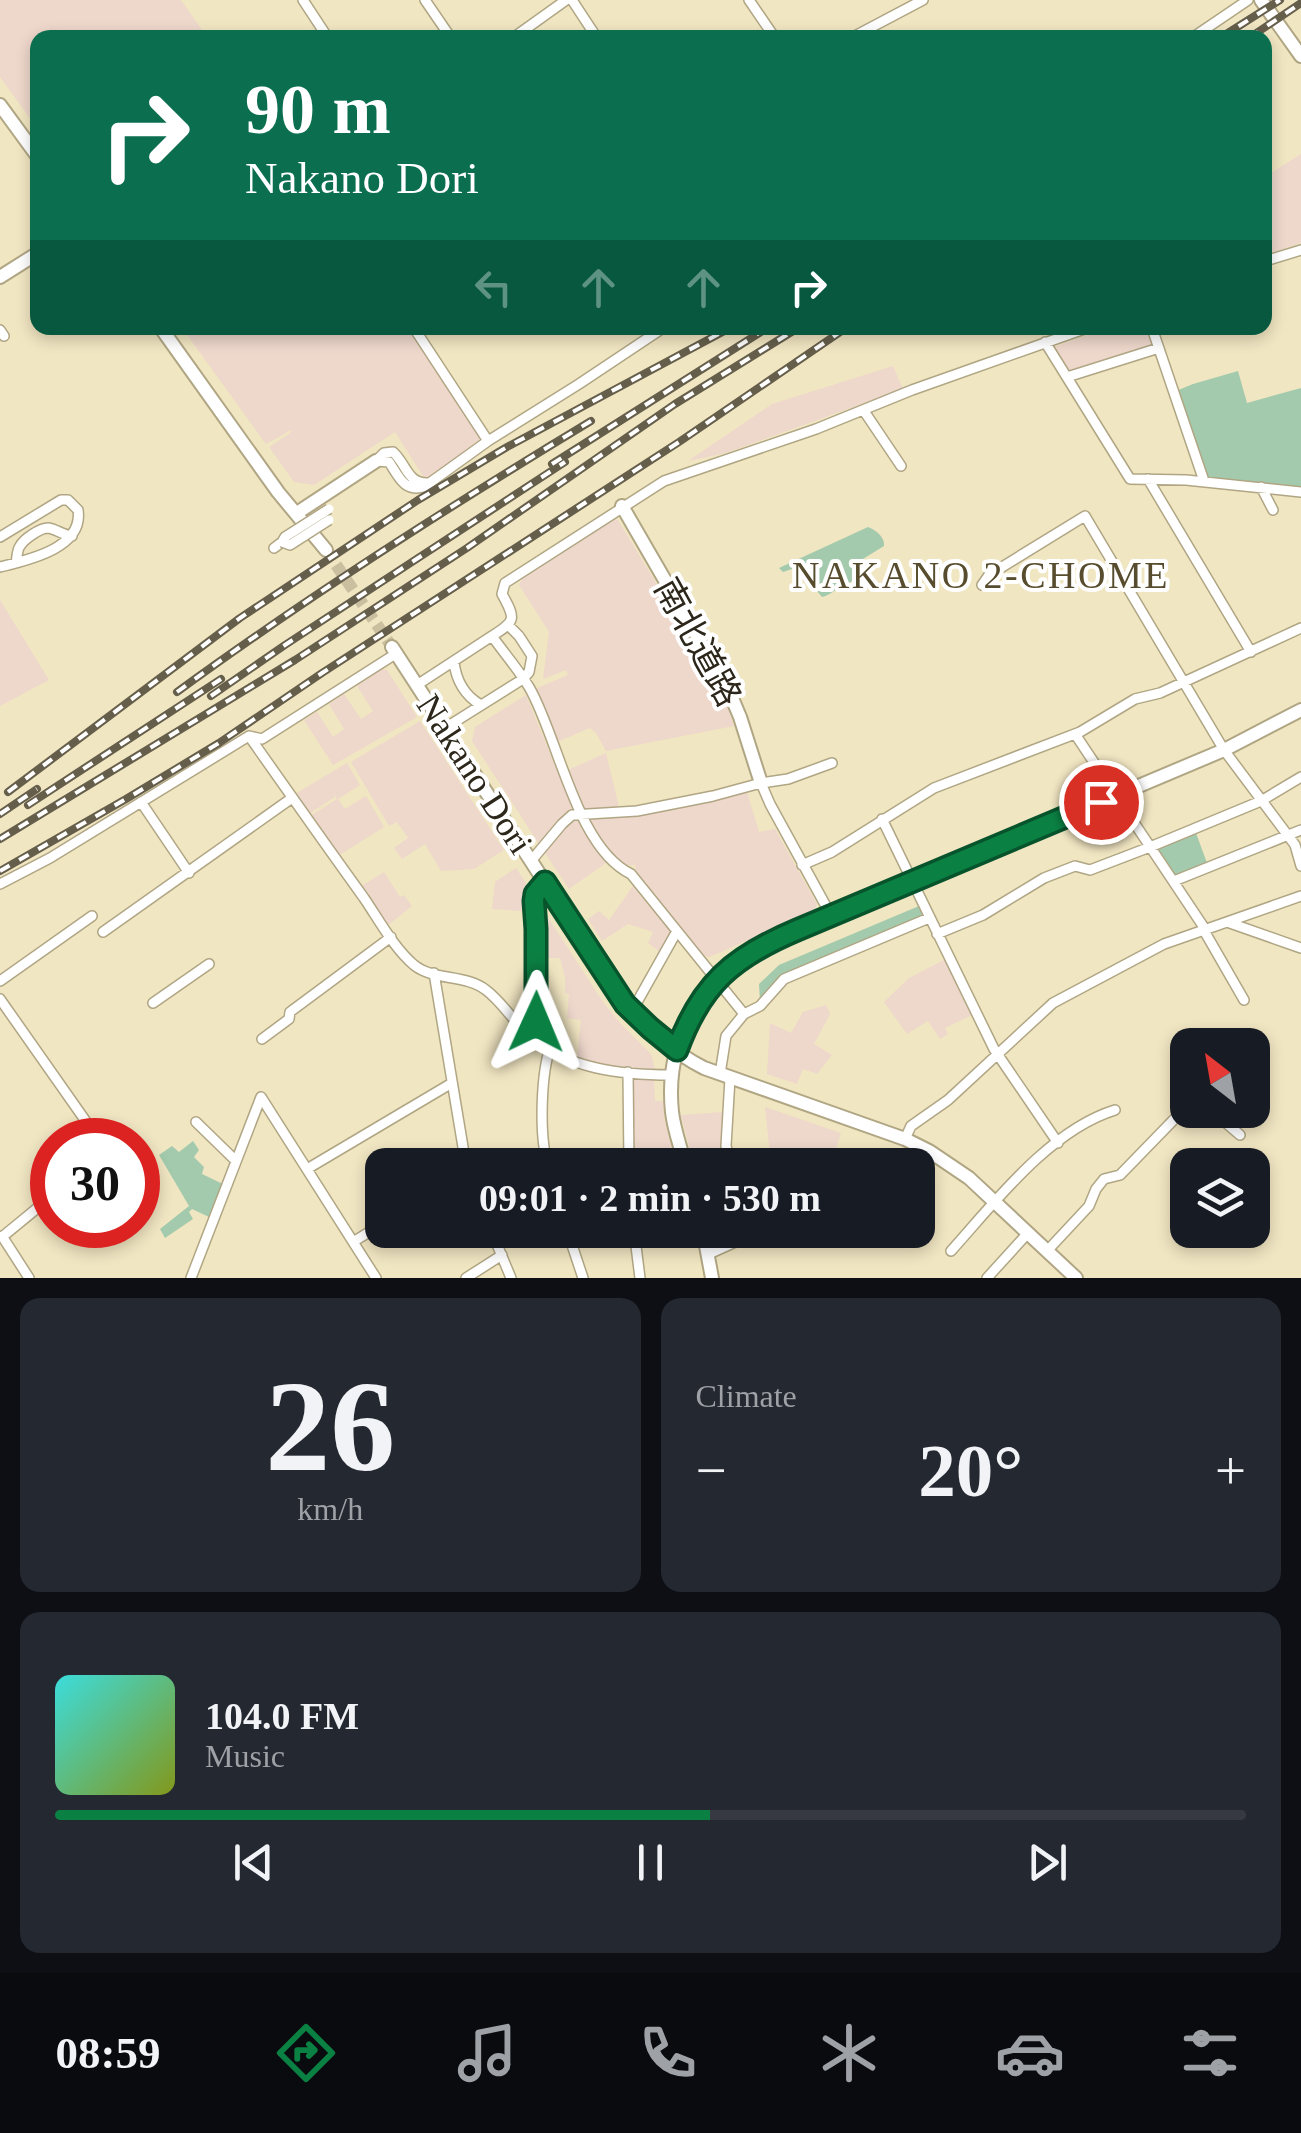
<!DOCTYPE html>
<html lang="en">
<head>
<meta charset="utf-8">
<style>
	:root { --surface:#171b24; --page:#242831; --text:#f1f3f6; --muted:#9ea1a6; --line:#363941; --accent:#0b8043 }
	body { margin:0; font-family:"Times New Roman","Noto Sans JP",serif; background:var(--page); color:var(--text); height:100vh; display:flex; flex-direction:column; font-size:38px; white-space:nowrap }
	* { box-sizing:border-box; margin:0 }
	p { font-size:32px; color:var(--muted) }
	.icon { flex:none; width:55px; height:55px; fill:none; stroke:currentColor; stroke-width:2; stroke-linecap:round; stroke-linejoin:round }
	.map { position:relative; height:1278px; overflow:hidden }
	.panel { display:flex; flex-direction:column; gap:20px; padding:20px; background:#0d0f14; flex:1 }
	.panel>* { flex:none }
	.guide { position:absolute; left:30px; top:30px; width:1242px; height:305px; border-radius:20px; box-shadow:0 5px 15px #0003; background:#0b6e4f; color:#fff; overflow:hidden }
	.needle { width:65px; rotate:329deg }
	.controls { position:absolute; left:1170px; top:1028px; display:grid; gap:20px }
	.controls a { display:grid; place-items:center; width:100px; height:100px; border-radius:20px; background:var(--surface); box-shadow:0 5px 15px #0003; font-size:50px }
	.speed { position:absolute; left:30px; top:1118px; display:flex; gap:20px; font-size:50px; font-weight:700; text-align:center }
	.speed>* { display:grid; place-content:center; width:130px; height:130px; border-radius:50%; background:var(--surface); box-shadow:0 5px 15px #0003; line-height:1 }
	.speed .limit { border:15px solid #d22; background:#fff; color:#111 }
	.pin { position:absolute; display:grid; place-items:center; width:85px; height:85px; color:#fff; margin:-42px; border:5px solid #fff; border-radius:50%; box-shadow:0 2px 10px #0007 }
	.me { position:absolute; width:110px; margin:-55px; rotate:1deg; stroke-linejoin:round; filter:drop-shadow(0 0 8px #0008) }
	.turn { display:flex; align-items:center; gap:35px; height:210px; padding:0 50px; font-size:45px }
	.turn .icon { width:130px; height:130px; stroke-width:2.5 }
	.turn b { display:block; font-size:70px; line-height:85px }
	.lanes { display:flex; align-items:center; height:95px; padding:0 50px; background:#0003; justify-content:center; gap:50px; direction:ltr }
	.lanes .off { opacity:.35 }
	.big { font-size:75px; font-weight:700; line-height:1.1 }
	.panel .tile { flex:1; display:flex; flex-direction:column; justify-content:center; gap:15px; min-width:0; padding:0 35px; border-radius:20px; background:var(--page) }
	.panel .dial { align-items:center; gap:0 }
	.dial b { font-size:130px; line-height:1 }
	.song { display:flex; align-items:center; gap:30px }
	.cover { width:120px; height:120px; border-radius:15px; background:linear-gradient(135deg,hsl(180 70% 55%),hsl(70 70% 35%)) }
	.played { height:10px; border-radius:5px; background:linear-gradient(90deg,var(--accent) 55%,var(--line) 55%) }
	.keys { display:flex; justify-content:space-around; direction:ltr }
	.heat { display:flex; justify-content:space-between; align-items:center; font-size:55px; direction:ltr }
	.panel .tiles { flex:1; display:grid; gap:20px; grid-template-columns:1fr 1fr }
	.tile:last-child { grid-column:span 2 }
	.trip { position:absolute; left:365px; top:1148px; width:570px; height:100px; border-radius:20px; background:var(--surface); box-shadow:0 5px 15px #0003; font-weight:700; line-height:100px; text-align:center }
	.menu { display:flex; height:160px; justify-content:space-around; align-items:center; background:#090b0e; color:var(--muted) }
	.menu .icon { width:70px; height:70px }
	.menu .selected { color:var(--accent) }
	.menu b { font-size:45px; color:var(--text) }
	.map>svg:first-child { display:block }
	.commercial { fill:#eed7cb }
	.green { fill:#a3caad }
	.lines { fill:none; stroke-linecap:round; stroke-linejoin:round }
	.secondary-tunnel { stroke:#cac0a0; stroke-width:12; stroke-dasharray:12 6; stroke-linecap:butt }
	.street-casing { stroke:#b0a684; stroke-width:12 }
	.secondary-casing { stroke:#b0a684; stroke-width:16 }
	.street { stroke:#fff; stroke-width:9 }
	.secondary { stroke:#fff; stroke-width:12 }
	.rail-casing { stroke:#655e4b; stroke-width:8 }
	.rail { stroke:#fff; stroke-width:4; stroke-dasharray:11; stroke-linecap:butt }
	.street-bridge-casing { stroke:#b0a684; stroke-width:12; stroke-linecap:butt }
	.street-bridge { stroke:#fff; stroke-width:9 }
	.route-casing { stroke:#07532c; stroke-width:25 }
	.route { stroke:#0b8043; stroke-width:18 }
	.labels { text-anchor:middle; stroke-width:8; stroke-linejoin:round; paint-order:stroke }
	.street-label { font-size:35px; fill:#2c271a; stroke:#fff }
	.neighbourhood-label { font-size:38px; letter-spacing:2.5px; fill:#574d2e; stroke:#fff }
</style>
</head>
<body>
<div class="map">
<svg width="1301" height="1278" viewBox="0 0 1301 1278">
	<rect width="100%" height="100%" fill="#f1e6c2"/>
	<path class="commercial" d="M0,0h181l26,37 -169,1 -1,90 -37,-51z
		M1301,154v89l-36,12v-78z
		M182,328h229l71,112 -57,39 -30,-47 -81,53 -20,-3 -25,-35 20,-13 4,-5 -27,15z
		M1107,328h39l6,17 -82,29 -17,-23 1,-4z
		M893,366l10,23 -177,64 -38,8 84,-57z
		M611,517l7,3 64,106 44,77 8,23 -128,25 -10,-18 -6,-5 -33,14 -22,-53 33,-14 -2,-5 -23,9 6,-47 -30,-47 5,-10z
		M0,600l49,80 -49,26z
		M382,669l5,1 30,47 -84,48 -29,-45 13,-8 16,25 11,-8 -15,-25 15,-10 17,25 12,-8 -16,-25z
		M526,695l47,114 -34,35 -67,-103 3,-14z
		M420,721l84,129 -30,19 -33,2 -16,-27 -23,15 -8,-11 14,-10 -11,-16 -8,4 -38,-64z
		M606,753l14,58 -36,-1 -16,-40z
		M347,763l13,22 -22,14 7,10 21,-13 18,31 -46,29 -28,-40 27,-17 -3,-6 1,4 -25,16 -15,-19z
		M747,792l12,40 16,-3 42,75 -3,8 -105,45 -6,-2 -68,-85 1,-5h-10l-11,-5 -27,-41 2,-3 37,1 87,-16z
		M574,819h5l27,44 -37,26 -24,-36 3,-6z
		M516,868l14,21 3,23 -41,-3 3,-27z
		M384,872l16,25 4,-2 8,11 -24,19 -28,-38z
		M633,886l39,47 -9,19h-3l-12,-9 5,-11 -25,-8 -26,17 -14,-22 11,-8 10,9z
		M536,899l67,103 17,21 31,31 4,16 -57,-6 -21,-7 4,-37 -14,-2 2,-24 -4,-1v-15l-5,-20h-22z
		M944,960l5,2 25,52 -29,14 3,6 -8,5 -12,-18 -21,13 -23,-32 25,-24z
		M826,1005l4,9 -16,30 18,11 -15,19 -14,-5 -6,15 -30,-10 3,-51 21,10 12,-21z
		M630,1077l24,3 1,21h8l1,17 12,47h-43z
		M765,1107l76,26 -7,22 5,5 -2,2 -4,-4 -7,7h-55z
		M724,1112l3,53h-33l-13,-50z"/>
	<path class="green" d="M1238,371l9,32 54,-15v100l-88,-7 -8,-5 -29,-85 17,-7z
		M868,527c8,3 17,10 16,19l-26,16c2,19 -8,20 -22,28 -5,3 -9,6 -14,7 -9,-10 -16,-20 -24,-30l-15,5 -4,-4z
		M1196,833l11,30 -31,13 -17,-26 1,-2z
		M919,906l4,11 -139,57 -24,27 -1,-17 20,-19z
		M193,1141l6,9 -5,7 10,10 -2,7 21,10 -14,33 -17,-8 -3,3 4,7 -28,19 -5,-9 29,-23 -30,-51 13,-9 7,6z"/>
	<g class="lines">
		<path class="secondary-tunnel" d="M326,550l66,97"/>
		<defs>
			<path id="street" d="M303,0l25,38
				M425,0l26,38
				M572,0l25,38
				M749,0l26,38
				M513,38l53,-38
				M851,38l72,-38
				M1192,38l56,-38
				M1265,261l36,-11
				M414,328l74,113
				M1152,328l52,153
				M0,330l4,6
				M1045,342l85,137 56,1 115,12
				M1067,377l92,-29
				M864,411l37,55
				M376,461l13,1c10,15 15,30 35,25l64,-46 91,-57 84,-56
				M376,461l8,-8 9,-1c13,11 14,32 35,31
				M1148,479l103,173
				M1261,487l12,23
				M0,537l61,-37h7l10,10c6,38 -50,50 -78,57
				M274,548l8,-6
				M16,563c1,-5 1,-13 4,-17 4,-7 20,-18 28,-18 8,1 15,7 24,8
				M982,585l7,-10 96,-59 139,234 71,95 6,21
				M492,636c24,-15 24,-17 10,-42l3,-11 159,-102 152,-52 96,-39 175,-62
				M454,662c2,18 11,34 27,43
				M417,685l75,-49c12,17 26,33 37,51 29,49 47,161 102,187l113,140
				M445,728l78,-49 6,-7 3,-16 -13,-20 -10,-10
				M1075,734l130,195 1,5 38,66
				M249,736c38,54 76,108 115,162 15,22 30,50 50,67 20,16 51,9 72,25 16,12 27,31 42,44 37,35 94,41 143,41
				M761,783l9,21 57,104v9
				M141,802l48,71
				M882,819l112,230 64,94
				M531,861l31,-37 10,-9 65,-4 76,-15 48,-13 27,-4 44,-16
				M802,865l30,-13 102,-64 146,-56 55,-33 25,-6 141,-65
				M1174,881l127,-51
				M0,884l50,-26 199,-122 13,3 135,-86
				M1227,922l74,26
				M103,932l189,-134
				M937,934l46,-19 61,-37 31,-12 15,4 60,-23 111,-46 40,-24
				M434,973l32,192
				M0,981l92,-65
				M0,999l99,141
				M153,1003l56,-39
				M632,1011l45,-80
				M529,1036l7,-13v-16l-2,-106 1,-7 10,-12
				M262,1039l27,-20 1,-7 101,-75
				M628,1072l1,93
				M720,1074l6,-38 18,-22 16,-8 24,-27 145,-61
				M730,1078l-4,68 5,19
				M261,1097l115,181
				M1211,1110l29,25
				M196,1122l39,38
				M905,1139l6,-13 37,-26 105,-97 111,-59 137,-48
				M548,1165c-9,-27 -7,-86 1,-114
				M307,1169l145,-86
				M491,1230l20,48
				M567,1230l16,48
				M634,1230l6,48
				M2,1236l27,42
				M2,1237l50,-41
				M353,1242l29,-18
				M951,1251c44,-49 99,-121 164,-141
				M1047,1251l42,-45 7,-17 8,-10 16,-4 68,-70
				M709,1254l42,-19 -2,-5
				M191,1278l70,-181
				M466,1278l36,-23
				M987,1278l41,-45"/>
			<path id="secondary" d="M1261,0l40,56
				M0,105l38,52
				M0,277l38,-24
				M161,328l117,164 48,58
				M622,506l107,185 11,26 21,66
				M297,513l79,-52
				M392,647l226,348c22,28 54,57 86,73l201,71 24,12 40,27 107,100
				M685,1165c-4,-17 -11,-35 -13,-53 -9,-86 43,-146 118,-179l434,-183 77,-40
				M703,1230l9,48"/>
		</defs>
		<use href="#street" class="street-casing"/>
		<use href="#secondary" class="secondary-casing"/>
		<use href="#street" class="street"/>
		<use href="#secondary" class="secondary"/>
		<defs>
			<path id="rail" d="M1220,38l60,-38
				M1249,38l52,-35
				M552,464l215,-136
				M177,692c133,-97 273,-186 414,-271
				M211,696l74,-51 280,-183
				M8,792l232,-174 178,-118 89,-53 223,-119
				M28,805l193,-126
				M0,814l37,-25
				M0,839l295,-179 172,-112 208,-144 123,-76
				M0,871l126,-72 93,-56 103,-70 357,-231 167,-114"/>
		</defs>
		<use href="#rail" class="rail-casing"/>
		<use href="#rail" class="rail"/>
		<defs>
			<path id="street-bridge" d="M282,542l3,-5 44,-28
				M282,542l8,3 39,-25"/>
		</defs>
		<use href="#street-bridge" class="street-bridge-casing"/>
		<use href="#street-bridge" class="street-bridge"/>
	</g>
	<g class="lines">
		<defs>
			<path id="route" d="M536,1022v-93l-2,-28 1,-7 10,-12 80,122 25,24 27,22c24,-66 56,-93 120,-120l304,-128"/>
		</defs>
		<use href="#route" class="route-casing"/>
		<use href="#route" class="route"/>
	</g>
	<g class="labels">
		<g class="street-label">
			<text transform="translate(698 642) rotate(61)" y="12">南北道路</text>
			<text transform="translate(475 774) rotate(57)" y="12">Nakano Dori</text>
		</g>
		<g class="neighbourhood-label">
			<text x="981" y="588">NAKANO 2-CHOME</text>
		</g>
	</g>
</svg>
<div class="controls">
<a><svg class="needle" viewBox="-14 -14 28 28"><path d="M0-13l5 13h-10z" fill="#e53935"/><path d="M0 13l5-13h-10z" fill="#9ea1a6"/></svg></a>
<a><svg class="icon" aria-label="layers" viewBox="0 0 24 24"><path d="M12 4l9 5-9 5-9-5zM3 14l9 5 9-5"/></svg></a>
</div>
<div class="speed"><div class="limit">30</div></div>
<div class="pin" style="left:1101px;top:802px;background:#d93025"><svg class="icon" aria-label="arrive" viewBox="0 0 24 24"><path d="M6 21V4h12l-3 4 3 4H6"/></svg></div>
<svg class="me" style="left:536px;top:1022px" viewBox="-20 -20 40 40"><path d="M0-17L14 15 0 8-14 15z" fill="#0b8043" stroke="#fff" stroke-width="4"/></svg>
<div class="trip">09:01 · 2 min · 530 m</div>
<div class="guide">
<div class="turn"><svg class="icon" aria-label="right" viewBox="0 0 24 24"><path d="M7 20v-9h11M14 6l5 5-5 5"/></svg><div><b>90 m</b>Nakano Dori</div></div>
<div class="lanes"><svg class="icon off" aria-label="left" viewBox="0 0 24 24"><path d="M17 20v-9H6M10 6l-5 5 5 5"/></svg><svg class="icon off" aria-label="ahead" viewBox="0 0 24 24"><path d="M12 20V5M6 11l6-6 6 6"/></svg><svg class="icon off" aria-label="ahead" viewBox="0 0 24 24"><path d="M12 20V5M6 11l6-6 6 6"/></svg><svg class="icon" aria-label="right" viewBox="0 0 24 24"><path d="M7 20v-9h11M14 6l5 5-5 5"/></svg></div>
</div>
</div>
<section class="panel">
<div class="tiles">
<div class="tile dial"><b>26</b><p>km/h</p></div>
<div class="tile"><p>Climate</p>
<div class="heat"><a>−</a><b class="big">20°</b><a>+</a></div>
</div>
<div class="tile">
<div class="song"><i class="cover"></i><div><b>104.0 FM</b><p>Music</p></div></div>
<div class="played"></div>
<div class="keys"><svg class="icon" aria-label="previous" viewBox="0 0 24 24"><path d="M18 5L8 12l10 7zM5 5v14"/></svg><svg class="icon" aria-label="pause" viewBox="0 0 24 24"><path d="M8 5v14M16 5v14"/></svg><svg class="icon" aria-label="next" viewBox="0 0 24 24"><path d="M6 5l10 7-10 7zM19 5v14"/></svg></div>
</div>
</div>
</section>
<nav class="menu">
<b>08:59</b>
<svg class="icon selected" aria-label="directions" viewBox="0 0 24 24"><path d="M12 3l9 9-9 9-9-9zM9 14v-3h6M13 9l2 2-2 2"/></svg>
<svg class="icon" aria-label="music" viewBox="0 0 24 24"><path d="M9 18V5l10-2v13"/><circle cx="6" cy="18" r="3"/><circle cx="16" cy="16" r="3"/></svg>
<svg class="icon" aria-label="phone" viewBox="0 0 24 24"><path d="M5 4h4l2 5-3 2q2 4 5 5l2-3 5 2v4C11 20 4 13 5 4z"/></svg>
<svg class="icon" aria-label="climate" viewBox="0 0 24 24"><path d="M12 3v18M4 7l16 10M4 17L20 7"/></svg>
<svg class="icon" aria-label="car" viewBox="0 0 24 24"><path d="M5 17H2v-5l4-1 3-4h7l3 4 3 1v5h-3M9 17h6M6 11h13"/><circle cx="7" cy="17" r="2"/><circle cx="17" cy="17" r="2"/></svg>
<svg class="icon" aria-label="filters" viewBox="0 0 24 24"><path d="M4 7h16M4 17h16"/><circle cx="9" cy="7" r="2"/><circle cx="15" cy="17" r="2"/></svg>
</nav>
</body>
</html>
